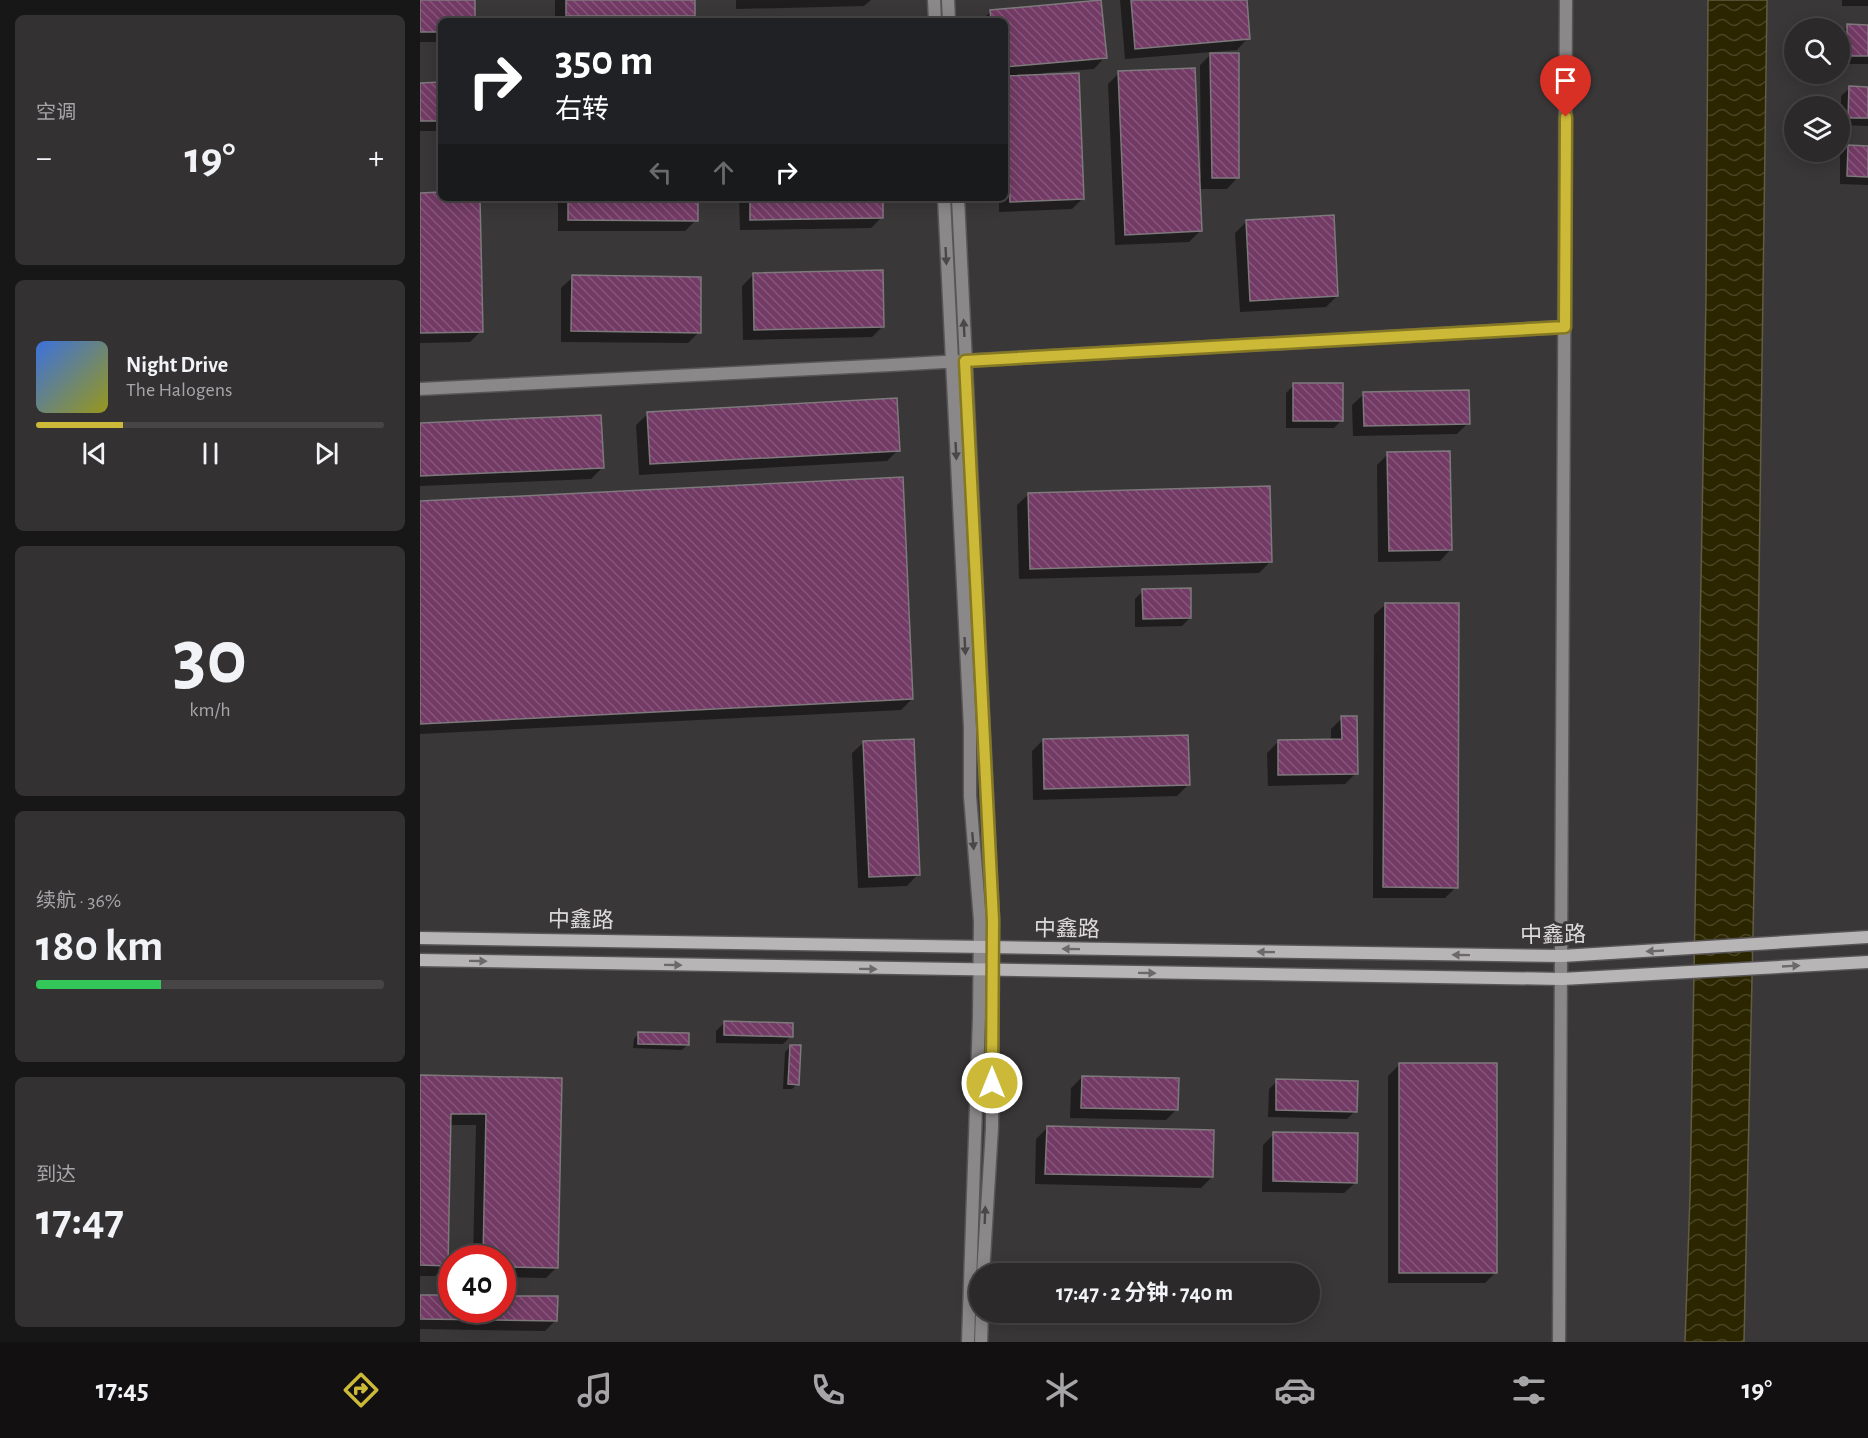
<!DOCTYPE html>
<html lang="zh">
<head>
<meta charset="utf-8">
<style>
	:root { --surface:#2c292b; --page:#343133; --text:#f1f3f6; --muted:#a6a6a9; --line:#484547; --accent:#ccb938 }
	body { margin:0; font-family:"Alegreya Sans","Noto Sans SC",sans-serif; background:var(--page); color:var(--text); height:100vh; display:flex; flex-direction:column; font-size:22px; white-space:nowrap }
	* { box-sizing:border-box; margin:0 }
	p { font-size:20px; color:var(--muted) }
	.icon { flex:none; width:33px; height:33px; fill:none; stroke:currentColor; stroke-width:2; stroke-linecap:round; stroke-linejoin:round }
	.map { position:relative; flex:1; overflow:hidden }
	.details { display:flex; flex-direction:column; gap:15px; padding:15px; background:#181718; width:420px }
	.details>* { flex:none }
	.hud { position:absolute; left:18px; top:18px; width:570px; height:183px; border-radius:9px; box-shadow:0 3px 15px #0003,0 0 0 2px var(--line); background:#202124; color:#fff; overflow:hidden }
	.tools { position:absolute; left:1364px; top:18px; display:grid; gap:12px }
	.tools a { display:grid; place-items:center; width:66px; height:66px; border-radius:50%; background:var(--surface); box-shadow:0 3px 15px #0003,0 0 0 2px var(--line); font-size:30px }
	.speed { position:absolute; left:18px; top:1245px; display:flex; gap:12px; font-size:30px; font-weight:700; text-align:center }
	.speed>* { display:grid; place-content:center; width:78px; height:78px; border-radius:50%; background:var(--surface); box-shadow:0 3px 15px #0003,0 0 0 2px var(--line); line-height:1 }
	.speed .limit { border:9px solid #d22; background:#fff; color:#111 }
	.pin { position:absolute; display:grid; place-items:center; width:51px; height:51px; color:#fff; margin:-62px -26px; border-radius:50% 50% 50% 0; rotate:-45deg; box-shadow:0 0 6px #0007 }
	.pin .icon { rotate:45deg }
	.me { position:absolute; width:66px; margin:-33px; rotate:0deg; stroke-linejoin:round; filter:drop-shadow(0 0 4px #0008) }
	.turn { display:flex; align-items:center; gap:21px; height:126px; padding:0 18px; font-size:27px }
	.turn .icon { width:78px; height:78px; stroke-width:2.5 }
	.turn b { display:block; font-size:42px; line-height:51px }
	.lanes { display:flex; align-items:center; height:57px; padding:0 18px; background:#0003; justify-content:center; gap:30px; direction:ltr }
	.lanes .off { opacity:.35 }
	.big { font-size:45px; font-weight:700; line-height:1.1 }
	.details .tile { flex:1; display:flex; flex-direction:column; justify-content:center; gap:9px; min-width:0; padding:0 21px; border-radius:9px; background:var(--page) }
	.details .dial { align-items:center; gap:0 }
	.dial b { font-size:78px; line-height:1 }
	.song { display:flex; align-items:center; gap:18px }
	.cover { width:72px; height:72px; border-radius:9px; background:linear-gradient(135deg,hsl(220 70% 55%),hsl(60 70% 35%)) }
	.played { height:6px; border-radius:3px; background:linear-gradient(90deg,var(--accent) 25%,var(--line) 25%) }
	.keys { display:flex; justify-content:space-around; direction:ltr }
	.heat { display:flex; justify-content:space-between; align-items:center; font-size:33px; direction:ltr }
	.charge { height:9px; border-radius:4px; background:linear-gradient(90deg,#34c759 36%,var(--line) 0) }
	.trip { position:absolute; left:549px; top:1263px; width:351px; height:60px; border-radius:30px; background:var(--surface); box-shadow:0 3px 15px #0003,0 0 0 2px var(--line); font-weight:700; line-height:60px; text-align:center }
	.menu { display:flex; height:96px; justify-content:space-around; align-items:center; background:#121011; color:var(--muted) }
	.menu .icon { width:42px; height:42px }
	.menu .selected { color:var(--accent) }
	.menu b { font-size:27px; color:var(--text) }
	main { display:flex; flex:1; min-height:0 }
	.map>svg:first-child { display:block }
	.water { fill:url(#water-waves); stroke:#615c42; stroke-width:1.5 }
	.shadow { fill:#0007 }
	.building { fill:url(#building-back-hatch); stroke:#7d797c; stroke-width:1.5 }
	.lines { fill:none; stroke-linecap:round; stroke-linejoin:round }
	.tertiary-casing { stroke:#585557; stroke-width:15 }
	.secondary-casing { stroke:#585557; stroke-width:15 }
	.tertiary { stroke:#8a8889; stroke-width:12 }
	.secondary { stroke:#b8b5b7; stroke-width:12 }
	.oneway { fill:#4a4749 }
	.oneway2 { fill:#6c696b }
	.route-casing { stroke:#857824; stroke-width:15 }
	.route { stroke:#ccb938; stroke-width:10 }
	.labels { text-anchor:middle; stroke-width:6; stroke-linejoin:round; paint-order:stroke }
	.street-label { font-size:22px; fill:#dedbdd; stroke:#3a3739 }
</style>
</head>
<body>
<main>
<section class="details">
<div class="tile"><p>空调</p>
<div class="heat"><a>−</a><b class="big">19°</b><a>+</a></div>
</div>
<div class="tile">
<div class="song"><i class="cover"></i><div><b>Night Drive</b><p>The Halogens</p></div></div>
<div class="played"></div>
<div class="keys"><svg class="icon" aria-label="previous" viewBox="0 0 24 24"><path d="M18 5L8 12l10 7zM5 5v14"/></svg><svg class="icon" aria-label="pause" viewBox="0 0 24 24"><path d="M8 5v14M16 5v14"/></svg><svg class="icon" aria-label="next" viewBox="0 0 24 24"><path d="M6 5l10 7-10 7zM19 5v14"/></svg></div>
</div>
<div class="tile dial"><b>30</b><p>km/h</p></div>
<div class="tile"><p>续航 · 36%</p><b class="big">180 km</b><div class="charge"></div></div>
<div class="tile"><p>到达</p><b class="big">17:47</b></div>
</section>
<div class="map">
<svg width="1448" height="1342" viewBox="0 0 1448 1342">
	<defs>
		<pattern id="water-waves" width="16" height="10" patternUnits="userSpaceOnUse" patternTransform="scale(1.5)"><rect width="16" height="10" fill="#2b2500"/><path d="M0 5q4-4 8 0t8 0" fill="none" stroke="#494425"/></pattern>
		<pattern id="building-back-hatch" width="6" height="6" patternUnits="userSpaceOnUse" patternTransform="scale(1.5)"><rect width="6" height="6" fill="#723a64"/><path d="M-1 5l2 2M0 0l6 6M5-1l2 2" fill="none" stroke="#86567a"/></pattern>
	</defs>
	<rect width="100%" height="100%" fill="#3a3739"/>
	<path class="water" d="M1288,0h59l-11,797 -12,545h-59l5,-146 16,-898z"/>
	<path class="shadow" d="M0,0h53v21h-32v21h-21z
		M135,0h138v15l-5,6h-133z
		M316,0h135l-7,6 -128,3z
		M700,0h125l3,38 -11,12 -112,9z
		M1422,0h26v6h-26z
		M570,12l115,45 -11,12 -51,4 40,125 -11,11 -73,3v-14h6v-177h-24z
		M1428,26h20v38h-29l1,-30z
		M791,54l27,123 -11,12h-28l1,42 -11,11 -74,3 -7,-161 11,-11 79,105h3l-1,-113z
		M0,84h21v47h-21z
		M1430,88h18v38l-27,-1v-29z
		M1428,147h20v38l-28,-1v-29z
		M0,194h21v4h37l3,133 -11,11 -50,1z
		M138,198h139l-1,22 -11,11h-127z
		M319,198h142l1,19 -11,11 -131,2z
		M826,222l91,74 -11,11 -86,5 -5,-79z
		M333,275l130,51 -11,11 -129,3 -1,-54z
		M153,277l126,55 -11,11 -127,-1v-54z
		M874,385l48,35 -8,8h-48v-35z
		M944,394l104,29 -11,11 -104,2 -1,-31z
		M228,414l250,36 -11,11 -248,14 -3,-50z
		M0,424l182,44 -11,11 -171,7z
		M968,454l63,95 -11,12 -62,1 -1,-97z
		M609,494l241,68 -11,11 -240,6 -2,-74z
		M0,503l492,196 -11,11 -481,24z
		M723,591l47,27 -8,8 -47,1v-28z
		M966,604l70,283 -11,11h-72l1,-283z
		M922,718l14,55 -11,11 -77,2 -1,-33 11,-11 53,-1v-12z
		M623,740l145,45 -11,11 -144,4 -1,-49z
		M444,742l54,132 -11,12 -49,2 -6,-135z
		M304,1023l67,13 -8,8 -67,-1v-12z
		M219,1033l48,12 -5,5 -49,-2 1,-9z
		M371,1046l6,38 -5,5h-9l2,-37z
		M979,1065l97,207 -11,11h-97v-207z
		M0,1076l141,3 -4,188 -11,11 -44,-1v-19h-29l3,-133h-27l-3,140 -11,11h-15z
		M662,1077l95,32 -11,11 -96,-2 1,-30z
		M857,1081l78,30 -8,8 -79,-2 1,-28z
		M627,1128l165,49 -11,11 -166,-4 1,-45z
		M854,1134l82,48 -12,11 -82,-1 1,-47z
		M0,1296l32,14h50l54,10 -11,11 -125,-2z"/>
	<path class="building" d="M0,0h55v21h-34v11h-21z
		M146,0h129v16h-129z
		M681,0l6,58 -102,9v-46h-14l-1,-11z
		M711,0h116l3,39 -115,10z
		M1427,24l21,1v31h-21z
		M790,53h29v125h-27z
		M775,68l7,163 -77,4 -7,-164z
		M659,73l5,126 -74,3 -5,-126z
		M21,82v39h-21v-38z
		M1429,86l19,1v31h-20z
		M1428,145l20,1v31l-21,-1z
		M21,192v6h39l3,134 -63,1v-140z
		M148,198h130v23l-130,-1z
		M330,198h133v20l-133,2z
		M914,215l4,81 -88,5 -4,-81z
		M463,270l1,57 -130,3 -1,-57z
		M152,275l129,2v56l-130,-2z
		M873,383h50v38h-50z
		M1049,390l1,34 -106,2 -1,-34z
		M477,398l3,53 -250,13 -3,-52z
		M181,415l3,53 -184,8v-53z
		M1030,451l2,99 -63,1 -2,-99z
		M483,477l10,222 -493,25v-223z
		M850,486l2,76 -242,7 -2,-76z
		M771,588v30l-48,1 -1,-30z
		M965,603h74l-1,285 -75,-1z
		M921,716h16l1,58 -80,1v-35l64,-1z
		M768,735l2,50 -146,4 -1,-50z
		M494,739l6,136 -51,2 -6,-136z
		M304,1021l69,2v14l-69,-2z
		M218,1032l51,1v12l-51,-1z
		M370,1045h11l-2,40 -11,-1z
		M979,1063h98v210h-98z
		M0,1075l142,3 -4,190 -56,-1v-9h-19l3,-144h-35l-3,152 -28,-1z
		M662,1076l97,2 -1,32 -97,-2z
		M856,1079l82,2 -1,31 -81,-2z
		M627,1126l167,4 -1,47 -168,-3z
		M853,1132l85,1 -1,50 -84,-2z
		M0,1295h32v15h50v-14h56l-1,25 -137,-2z"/>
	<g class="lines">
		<defs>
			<path id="tertiary" d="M514,0l1,21
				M528,0l1,21
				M524,198l26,529v69l10,125 -1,97 -11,324
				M538,198l35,722 -1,208 -9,146
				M0,389l471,-24 674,-38
				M561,1342l1,-30
				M1139,1342l7,-1342"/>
			<path id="secondary" d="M0,938l1142,18 306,-19
				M0,960l1142,19 306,-17"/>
		</defs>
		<use href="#tertiary" class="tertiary-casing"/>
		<use href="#secondary" class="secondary-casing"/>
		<use href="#tertiary" class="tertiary"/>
		<use href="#secondary" class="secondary"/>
	</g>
	<defs><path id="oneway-solid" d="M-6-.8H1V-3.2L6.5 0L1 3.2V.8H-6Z" transform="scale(1.5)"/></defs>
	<g class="oneway">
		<use href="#oneway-solid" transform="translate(526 256) rotate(87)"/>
		<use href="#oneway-solid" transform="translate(544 328) rotate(-93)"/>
		<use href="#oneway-solid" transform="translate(536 451) rotate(87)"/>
		<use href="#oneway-solid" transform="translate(545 646) rotate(87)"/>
		<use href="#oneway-solid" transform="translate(553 841) rotate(85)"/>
		<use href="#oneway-solid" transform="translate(565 1215) rotate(-88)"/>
	</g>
	<g class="oneway2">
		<use href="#oneway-solid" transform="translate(651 949) rotate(-179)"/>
		<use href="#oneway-solid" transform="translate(1235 951) rotate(177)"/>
		<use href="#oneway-solid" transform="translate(846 952) rotate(-179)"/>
		<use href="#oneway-solid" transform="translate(1041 955) rotate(-179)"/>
		<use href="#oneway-solid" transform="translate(58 961) rotate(1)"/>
		<use href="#oneway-solid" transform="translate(253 965) rotate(1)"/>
		<use href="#oneway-solid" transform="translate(1371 966) rotate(-3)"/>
		<use href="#oneway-solid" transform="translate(448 969) rotate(1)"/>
		<use href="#oneway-solid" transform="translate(727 973) rotate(1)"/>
	</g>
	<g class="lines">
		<defs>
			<path id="route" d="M572,1083l1,-163 -28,-559 600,-34 1,-210"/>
		</defs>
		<use href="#route" class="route-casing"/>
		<use href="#route" class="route"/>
	</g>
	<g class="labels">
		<g class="street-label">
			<text transform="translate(161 919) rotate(1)" y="8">中鑫路</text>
			<text transform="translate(647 928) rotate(1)" y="8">中鑫路</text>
			<text transform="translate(1133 934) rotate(-1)" y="8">中鑫路</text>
		</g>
	</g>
</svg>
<div class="tools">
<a><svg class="icon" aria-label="search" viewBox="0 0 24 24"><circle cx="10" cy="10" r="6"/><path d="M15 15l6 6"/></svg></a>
<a><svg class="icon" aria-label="layers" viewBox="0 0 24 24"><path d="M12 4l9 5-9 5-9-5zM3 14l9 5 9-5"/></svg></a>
</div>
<div class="speed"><div class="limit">40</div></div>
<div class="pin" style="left:1146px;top:117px;background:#d93025"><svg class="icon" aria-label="arrive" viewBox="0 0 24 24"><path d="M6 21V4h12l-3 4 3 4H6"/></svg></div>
<svg class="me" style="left:572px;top:1083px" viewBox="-20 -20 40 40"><circle r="17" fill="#ccb938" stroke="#fff" stroke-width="3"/><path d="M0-11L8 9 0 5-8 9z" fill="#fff"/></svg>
<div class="trip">17:47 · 2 分钟 · 740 m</div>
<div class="hud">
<div class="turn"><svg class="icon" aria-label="right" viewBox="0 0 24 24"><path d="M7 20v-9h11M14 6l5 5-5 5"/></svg><div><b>350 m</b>右转</div></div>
<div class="lanes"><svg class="icon off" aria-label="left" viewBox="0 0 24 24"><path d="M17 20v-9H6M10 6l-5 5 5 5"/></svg><svg class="icon off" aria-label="ahead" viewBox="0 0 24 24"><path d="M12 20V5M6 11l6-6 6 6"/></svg><svg class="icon" aria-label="right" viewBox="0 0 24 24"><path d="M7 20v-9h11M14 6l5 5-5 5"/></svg></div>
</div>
</div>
</main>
<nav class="menu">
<b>17:45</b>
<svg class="icon selected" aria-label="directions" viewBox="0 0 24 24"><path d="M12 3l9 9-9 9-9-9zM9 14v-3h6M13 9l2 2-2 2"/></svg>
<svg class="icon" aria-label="music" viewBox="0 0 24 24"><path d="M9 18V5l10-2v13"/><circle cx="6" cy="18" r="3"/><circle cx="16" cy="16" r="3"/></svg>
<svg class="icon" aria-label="phone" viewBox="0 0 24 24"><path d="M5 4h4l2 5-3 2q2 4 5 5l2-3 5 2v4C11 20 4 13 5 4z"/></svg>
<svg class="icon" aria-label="climate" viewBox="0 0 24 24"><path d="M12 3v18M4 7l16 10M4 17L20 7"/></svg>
<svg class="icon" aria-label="car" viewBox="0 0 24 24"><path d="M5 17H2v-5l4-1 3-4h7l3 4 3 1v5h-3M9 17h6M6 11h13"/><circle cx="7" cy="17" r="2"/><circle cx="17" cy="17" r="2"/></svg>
<svg class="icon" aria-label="filters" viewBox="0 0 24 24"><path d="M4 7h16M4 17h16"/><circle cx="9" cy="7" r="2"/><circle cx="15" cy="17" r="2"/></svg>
<b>19°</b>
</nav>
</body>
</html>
